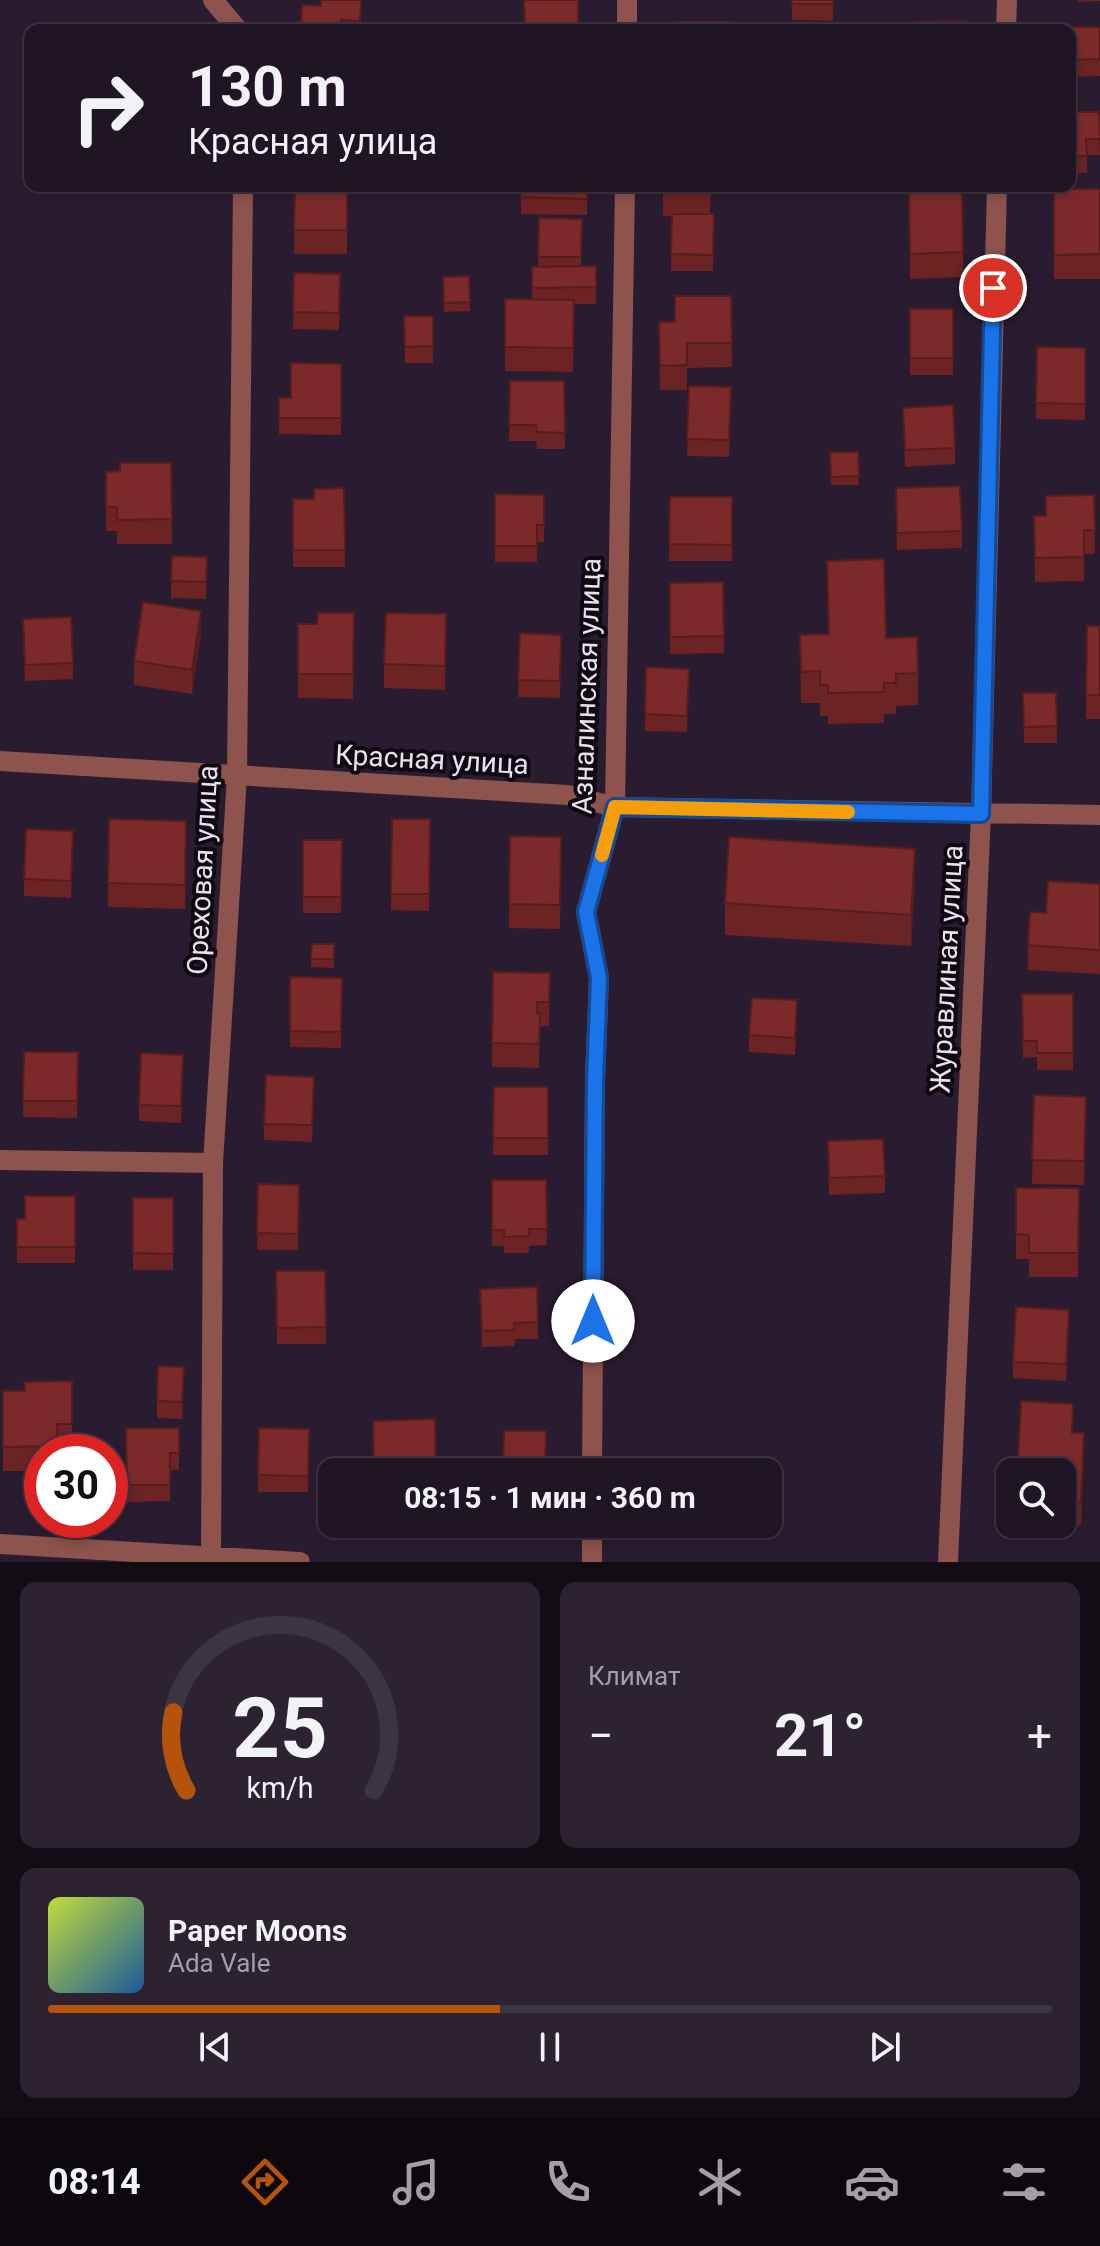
<!DOCTYPE html>
<html lang="ru">
<head>
<meta charset="utf-8">
<style>
	:root { --surface:#201524; --page:#2d2231; --text:#f1f3f6; --muted:#a29fa6; --line:#3d3441; --accent:#b45309 }
	body { margin:0; font-family:Roboto,sans-serif; background:var(--page); color:var(--text); height:100vh; display:flex; flex-direction:column; font-size:30px; white-space:nowrap }
	* { box-sizing:border-box; margin:0 }
	p { font-size:26px; color:var(--muted) }
	.icon { flex:none; width:44px; height:44px; fill:none; stroke:currentColor; stroke-width:2; stroke-linecap:round; stroke-linejoin:round }
	.map { position:relative; height:1562px; overflow:hidden }
	.drawer { display:flex; flex-direction:column; gap:20px; padding:20px; background:#120c14; flex:1 }
	.drawer>* { flex:none }
	.banner { position:absolute; left:24px; top:24px; width:1052px; height:168px; border-radius:16px; box-shadow:0 4px 12px #0003,0 0 0 2px var(--line); background:#201524; color:var(--text); overflow:hidden }
	.tools { position:absolute; left:996px; top:1458px; display:grid; gap:16px }
	.tools a { display:grid; place-items:center; width:80px; height:80px; border-radius:16px; background:var(--surface); box-shadow:0 4px 12px #0003,0 0 0 2px var(--line); font-size:40px }
	.speed { position:absolute; left:24px; top:1434px; display:flex; gap:16px; font-size:40px; font-weight:700; text-align:center }
	.speed>* { display:grid; place-content:center; width:104px; height:104px; border-radius:50%; background:var(--surface); box-shadow:0 4px 12px #0003,0 0 0 2px var(--line); line-height:1 }
	.speed .limit { border:12px solid #d22; background:#fff; color:#111 }
	.pin { position:absolute; display:grid; place-items:center; width:68px; height:68px; color:#fff; margin:-34px; border:4px solid #fff; border-radius:50%; box-shadow:0 2px 8px #0007 }
	.me { position:absolute; width:88px; margin:-44px; rotate:0deg; stroke-linejoin:round; filter:drop-shadow(0 0 6px #0008) }
	.turn { display:flex; align-items:center; gap:28px; height:168px; padding:0 32px; font-size:36px }
	.turn .icon { width:104px; height:104px; stroke-width:2.5 }
	.turn b { display:block; font-size:56px; line-height:68px }
	.big { font-size:60px; font-weight:700; line-height:1.1 }
	.drawer .card { flex:1; display:flex; flex-direction:column; justify-content:center; gap:12px; min-width:0; padding:0 28px; border-radius:16px; background:var(--page) }
	.drawer .dial { align-items:center; gap:0 }
	.dial svg { height:208px; overflow:visible; fill:none; stroke:var(--line); stroke-width:7; stroke-linecap:round; text-anchor:middle }
	.dial text { fill:var(--text); stroke:none }
	.song { display:flex; align-items:center; gap:24px }
	.cover { width:96px; height:96px; border-radius:12px; background:linear-gradient(135deg,hsl(70 70% 55%),hsl(210 70% 35%)) }
	.played { height:8px; border-radius:4px; background:linear-gradient(90deg,var(--accent) 45%,var(--line) 45%) }
	.keys { display:flex; justify-content:space-around; direction:ltr }
	.heat { display:flex; justify-content:space-between; align-items:center; font-size:44px; direction:ltr }
	.drawer .tiles { flex:1; display:grid; gap:20px; grid-template-columns:1fr 1fr }
	.card:last-child { grid-column:span 2 }
	.trip { position:absolute; left:318px; top:1458px; width:464px; height:80px; border-radius:16px; background:var(--surface); box-shadow:0 4px 12px #0003,0 0 0 2px var(--line); font-weight:700; line-height:80px; text-align:center }
	.dock { display:flex; height:128px; justify-content:space-around; align-items:center; background:#0d080e; color:var(--muted) }
	.dock .icon { width:56px; height:56px }
	.dock .active { color:var(--accent) }
	.dock b { font-size:36px; color:var(--text) }
	.map>svg:first-child { display:block }
	.lines { fill:none; stroke-linecap:round; stroke-linejoin:round }
	.minor { stroke:#8d534c; stroke-width:20 }
	.wall { fill:#6b2324 }
	.shaded-wall { fill:#571d1d }
	.building { fill:#7c292a; stroke:#571d1d; stroke-width:2 }
	.route-casing { stroke:#114b97; stroke-width:20 }
	.route { stroke:#1a73e8; stroke-width:14 }
	.slow { stroke:#f59e0b; stroke-width:14 }
	.labels { text-anchor:middle; stroke-width:8; stroke-linejoin:round; paint-order:stroke }
	.street-label { font-size:28px; fill:#eae1ee; stroke:#0f0912 }
</style>
</head>
<body>
<div class="map">
<svg width="1100" height="1562" viewBox="0 0 1100 1562">
	<rect width="100%" height="100%" fill="#2a1c30"/>
	<g class="lines">
		<path class="minor" d="M213,0l25,30
			M627,30v-30
			M1006,30l1,-30
			M0,761l568,34 47,12 485,8
			M0,1160l213,3
			M592,1472l3,-392 4,-102 -13,-66 29,-105 10,-621
			M0,1544l300,18
			M211,1558l2,-395 24,-387 6,-590
			M592,1562v-38
			M948,1562l33,-748 16,-628"/>
	</g>
	<path class="wall" d="M361,0l-1,30h-59l20,-24z
		M792,0h41v21l-41,-1z
		M1078,0h22v1l-22,1z
		M1100,27v49l-30,1v-47z
		M1070,112h29l1,43h-13v18h-17z
		M295,186h52v68h-53z
		M516,186h71v29l-66,-1v-24h-5z
		M663,186h48l-1,28h4l-1,57h-42l1,-55h-9z
		M1054,189h46v90h-46z
		M909,193l54,59v25l-53,2z
		M539,218l43,1 -1,48 15,-1v38h-22l-1,68 -68,-1v-72l27,1v-33h6z
		M294,273l46,1 -1,56 -46,-1z
		M443,277l27,25v9l-26,1z
		M731,296l1,71 -45,1v22h-27l-1,-68h16z
		M910,309h43v66h-43z
		M404,316h29v47h-28z
		M1037,347l48,1v72l-49,-1z
		M341,364v71l-62,-1v-36h12z
		M510,381h54l1,68h-28l-1,-8h-27z
		M689,386l42,1 -2,70 -42,-1z
		M903,408l52,40v16l-50,3z
		M830,452h28l1,33h-28z
		M171,463l1,81h-55v-13h-11v-59l14,-1z
		M344,488l1,79h-52v-68h21z
		M495,494l49,1v47h-7v20h-42z
		M1094,495l1,59h-11v27l-49,1 -1,-66h12z
		M670,497h62v64h-63z
		M896,505l66,26v17l-65,2z
		M172,556l35,1 -1,42 -35,-1z
		M827,561l59,77 32,35v32l-22,1v8h-12v9l-56,1v-8h-8v-13h-19l-1,-68 28,-1z
		M723,582l1,71 -54,1v-71z
		M354,613l-1,86 -55,-1v-74h19z
		M446,614l-1,76 -61,-2v-24z
		M1087,626h13v93h-14z
		M520,633l41,2 -1,63 -42,-1z
		M201,635l-9,59 -58,-9v-24z
		M23,636l50,27v16l-48,2z
		M646,667l43,2 -2,63 -42,-1z
		M1023,693h33l1,50h-33z
		M109,819l77,2 -1,88 -77,-2z
		M392,819h38l-1,92 -38,-1z
		M510,836l51,1 -1,92 -51,-1z
		M303,840h39l-1,73h-38z
		M73,848l-2,50 -47,-2v-17z
		M915,881l-4,65 -186,-11v-32z
		M1100,884v90l-72,-4v-25l18,-32z
		M334,944v24l-23,-1v-8z
		M493,972l57,1 -1,53h-9l-1,42 -47,-1z
		M290,977l52,1 -1,70 -51,-1z
		M1022,994h51v76h-36v-13l-14,1z
		M797,1017l-2,38 -46,-3v-17z
		M24,1052h54l-1,66 -54,-1z
		M183,1071l-2,52 -42,-2v-16z
		M494,1087h54v68h-55z
		M314,1094l-2,48 -48,-2v-16z
		M1034,1095l52,2 -2,88 -52,-1z
		M828,1141l57,35v17l-56,2z
		M492,1180h54l1,65 -18,1v7h-25v-7h-12z
		M258,1184l41,1 -1,65h-41z
		M1016,1188h63l-1,89h-49v-18h-13z
		M75,1196v67h-58v-44h8z
		M133,1198h40v72h-40z
		M276,1271h49l1,73h-49z
		M537,1287l1,52h-23v7l-33,1 -2,-58z
		M1069,1327l-3,54 -53,-3v-16z
		M72,1381v68h-15v3h-15v19h-39v-80h22z
		M184,1384l-2,35 -25,-1v-17z
		M126,1428h53v42h-9v31l-43,1z
		M259,1428l50,1 -1,63h-50z
		M1073,1433l11,25 -3,67 -27,-1h8v-52h-44v-13z"/>
	<path class="shaded-wall" d="M201,611v24l-9,59v-24z
		M915,849v32l-4,65v-31z
		M1084,1433v25l-3,67v-24z"/>
	<path class="building" d="M321,0h40l-1,21 -19,-1v10h-40l1,-25 19,1z
		M524,0h54v30h-53z
		M792,0h41v4h-41z
		M966,21v9h-50v-8z
		M677,22h54v8h-54z
		M154,25l33,2v3h-33z
		M1063,27h37v32l-30,1v-30h-7z
		M1070,112h29l1,27h-14l1,17h-17z
		M295,186h52v44h-53z
		M521,186h66v13l-66,-2z
		M663,186h47v6h-47z
		M1054,189h46v65l-46,1z
		M962,191l1,61 -53,2 -1,-61z
		M672,214h42l-1,41 -42,-1z
		M539,218l43,1 -1,38h-43z
		M596,266v21l-64,1v-21z
		M294,273l46,1 -1,39 -46,-1z
		M469,276l1,26 -26,1 -1,-26z
		M675,296h56l1,47h-45v22l-27,1 -1,-44h16z
		M505,299l69,1 -1,48 -68,-1z
		M910,309h43v49h-43z
		M404,316h29v30l-28,1z
		M1037,347l48,1v56l-49,-1z
		M291,363l50,1v54h-62v-20h12z
		M510,381h54l1,52 -28,-1 -1,-7h-27z
		M689,386l42,1 -2,53 -42,-1z
		M953,405l2,43 -50,2 -2,-42z
		M830,452h28l1,24 -28,1z
		M120,463h51l1,56 -55,1v-13h-11v-35l14,-1z
		M960,486l2,45 -65,2 -1,-45z
		M344,488l1,62h-52v-51h21v-10z
		M495,494l49,1v30h-7v21h-42z
		M1094,495l1,35h-11v27l-49,1 -1,-42h12v-20z
		M670,497h62v48l-63,-1z
		M172,556l35,1 -1,25 -35,-1z
		M884,559l2,79 31,-1 1,36 -22,1v9h-12v9l-56,1v-8h-8v-14l-19,1 -1,-37 29,-1 -2,-73z
		M723,582l1,54 -54,1v-54z
		M143,602l58,9 -9,59 -58,-9z
		M318,613h36l-1,61h-55v-50h19z
		M386,613l60,1 -1,52 -61,-2z
		M71,617l2,46 -48,2 -2,-46z
		M1087,626h13v69h-14z
		M520,633l41,2 -1,46 -42,-1z
		M646,667l43,2 -2,47 -42,-2z
		M1023,693h33l1,33 -33,1z
		M109,819l77,2 -1,64 -77,-2z
		M392,819h38l-1,75h-38z
		M26,829l47,2 -2,50 -47,-2z
		M510,836l51,1 -1,68 -51,-1z
		M729,837l186,12 -4,66 -186,-12z
		M303,840h39l-1,57h-38z
		M1048,881l52,3v66l-72,-5 2,-33 16,1z
		M312,944h22v15h-23z
		M493,972l57,1 -1,29h-12v11h3l-1,31 -47,-1z
		M290,977l52,1 -1,54 -51,-1z
		M1022,994h51v59h-36v-12h-14z
		M752,998l45,2 -2,38 -46,-3z
		M24,1052h54l-1,49h-54z
		M141,1053l42,2 -2,51 -42,-1z
		M266,1075l48,2 -2,48 -48,-1z
		M494,1087h54v51h-55z
		M1034,1095l52,2 -2,64 -52,-1z
		M883,1139l2,37 -56,2 -1,-37z
		M492,1180h54l1,49h-18v7l-25,1v-7h-12z
		M258,1184l41,1 -1,49 -41,-1z
		M1016,1188h63l-1,65h-49v-18l-13,-1z
		M25,1196h50v51h-58v-28h8z
		M133,1198h40v56l-40,-1z
		M276,1271h49l1,56 -49,1z
		M537,1287l1,35 -24,1 1,7 -33,1 -2,-42z
		M1016,1307l53,3 -3,54 -53,-2z
		M158,1366l26,1 -2,35 -25,-1z
		M72,1381v43h-15v22l-54,1v-56h22l-1,-9z
		M1021,1401l52,3 -1,29h12l-3,68 -19,-1v-28h-22l1,-11 -23,-2z
		M435,1419l1,53h-62l-1,-51z
		M126,1428h53v25h-9v32h-43z
		M259,1428l50,1 -1,47 -50,-1z
		M504,1431h42l-1,41h-42z
		M701,1468l45,2v2h-45z"/>
	<g class="lines">
		<defs>
			<path id="route" d="M593,1321l2,-241 4,-102 -13,-66 29,-105 366,7 12,-526"/>
		</defs>
		<use href="#route" class="route-casing"/>
		<use href="#route" class="route"/>
		<path class="slow" d="M602,855l13,-48 233,5"/>
	</g>
	<g class="labels">
		<g class="street-label">
			<text transform="translate(586 686) rotate(-88)" y="10">Азналинская улица</text>
			<text transform="translate(432 759) rotate(3)" y="10">Красная улица</text>
			<text transform="translate(202 870) rotate(-87)" y="10">Ореховая улица</text>
			<text transform="translate(946 969) rotate(-87)" y="10">Журавлиная улица</text>
		</g>
	</g>
</svg>
<div class="tools">
<a><svg class="icon" aria-label="search" viewBox="0 0 24 24"><circle cx="10" cy="10" r="6"/><path d="M15 15l6 6"/></svg></a>
</div>
<div class="speed"><div class="limit">30</div></div>
<div class="pin" style="left:993px;top:288px;background:#d93025"><svg class="icon" aria-label="arrive" viewBox="0 0 24 24"><path d="M6 21V4h12l-3 4 3 4H6"/></svg></div>
<svg class="me" style="left:593px;top:1321px" viewBox="-20 -20 40 40"><circle r="19" fill="#fff"/><path d="M0-13L10 11 0 6-10 11z" fill="#1a73e8"/></svg>
<div class="trip">08:15 · 1 мин · 360 m</div>
<div class="banner">
<div class="turn"><svg class="icon" aria-label="right" viewBox="0 0 24 24"><path d="M7 20v-9h11M14 6l5 5-5 5"/></svg><div><b>130 m</b>Красная улица</div></div>
</div>
</div>
<section class="drawer">
<div class="tiles">
<div class="card dial"><svg viewBox="0 0 100 80">
<path d="M14 69A42 42 0 1 1 86 69"/>
<path d="M14 69A42 42 0 0 1 9 39" stroke="#b45309"/>
<text x="50" y="56" font-size="32" font-weight="700">25</text>
<text x="50" y="72" font-size="11">km/h</text>
</svg></div>
<div class="card"><p>Климат</p>
<div class="heat"><a>−</a><b class="big">21°</b><a>+</a></div>
</div>
<div class="card">
<div class="song"><i class="cover"></i><div><b>Paper Moons</b><p>Ada Vale</p></div></div>
<div class="played"></div>
<div class="keys"><svg class="icon" aria-label="previous" viewBox="0 0 24 24"><path d="M18 5L8 12l10 7zM5 5v14"/></svg><svg class="icon" aria-label="pause" viewBox="0 0 24 24"><path d="M8 5v14M16 5v14"/></svg><svg class="icon" aria-label="next" viewBox="0 0 24 24"><path d="M6 5l10 7-10 7zM19 5v14"/></svg></div>
</div>
</div>
</section>
<nav class="dock">
<b>08:14</b>
<svg class="icon active" aria-label="directions" viewBox="0 0 24 24"><path d="M12 3l9 9-9 9-9-9zM9 14v-3h6M13 9l2 2-2 2"/></svg>
<svg class="icon" aria-label="music" viewBox="0 0 24 24"><path d="M9 18V5l10-2v13"/><circle cx="6" cy="18" r="3"/><circle cx="16" cy="16" r="3"/></svg>
<svg class="icon" aria-label="phone" viewBox="0 0 24 24"><path d="M5 4h4l2 5-3 2q2 4 5 5l2-3 5 2v4C11 20 4 13 5 4z"/></svg>
<svg class="icon" aria-label="climate" viewBox="0 0 24 24"><path d="M12 3v18M4 7l16 10M4 17L20 7"/></svg>
<svg class="icon" aria-label="car" viewBox="0 0 24 24"><path d="M5 17H2v-5l4-1 3-4h7l3 4 3 1v5h-3M9 17h6M6 11h13"/><circle cx="7" cy="17" r="2"/><circle cx="17" cy="17" r="2"/></svg>
<svg class="icon" aria-label="filters" viewBox="0 0 24 24"><path d="M4 7h16M4 17h16"/><circle cx="9" cy="7" r="2"/><circle cx="15" cy="17" r="2"/></svg>
</nav>
</body>
</html>
